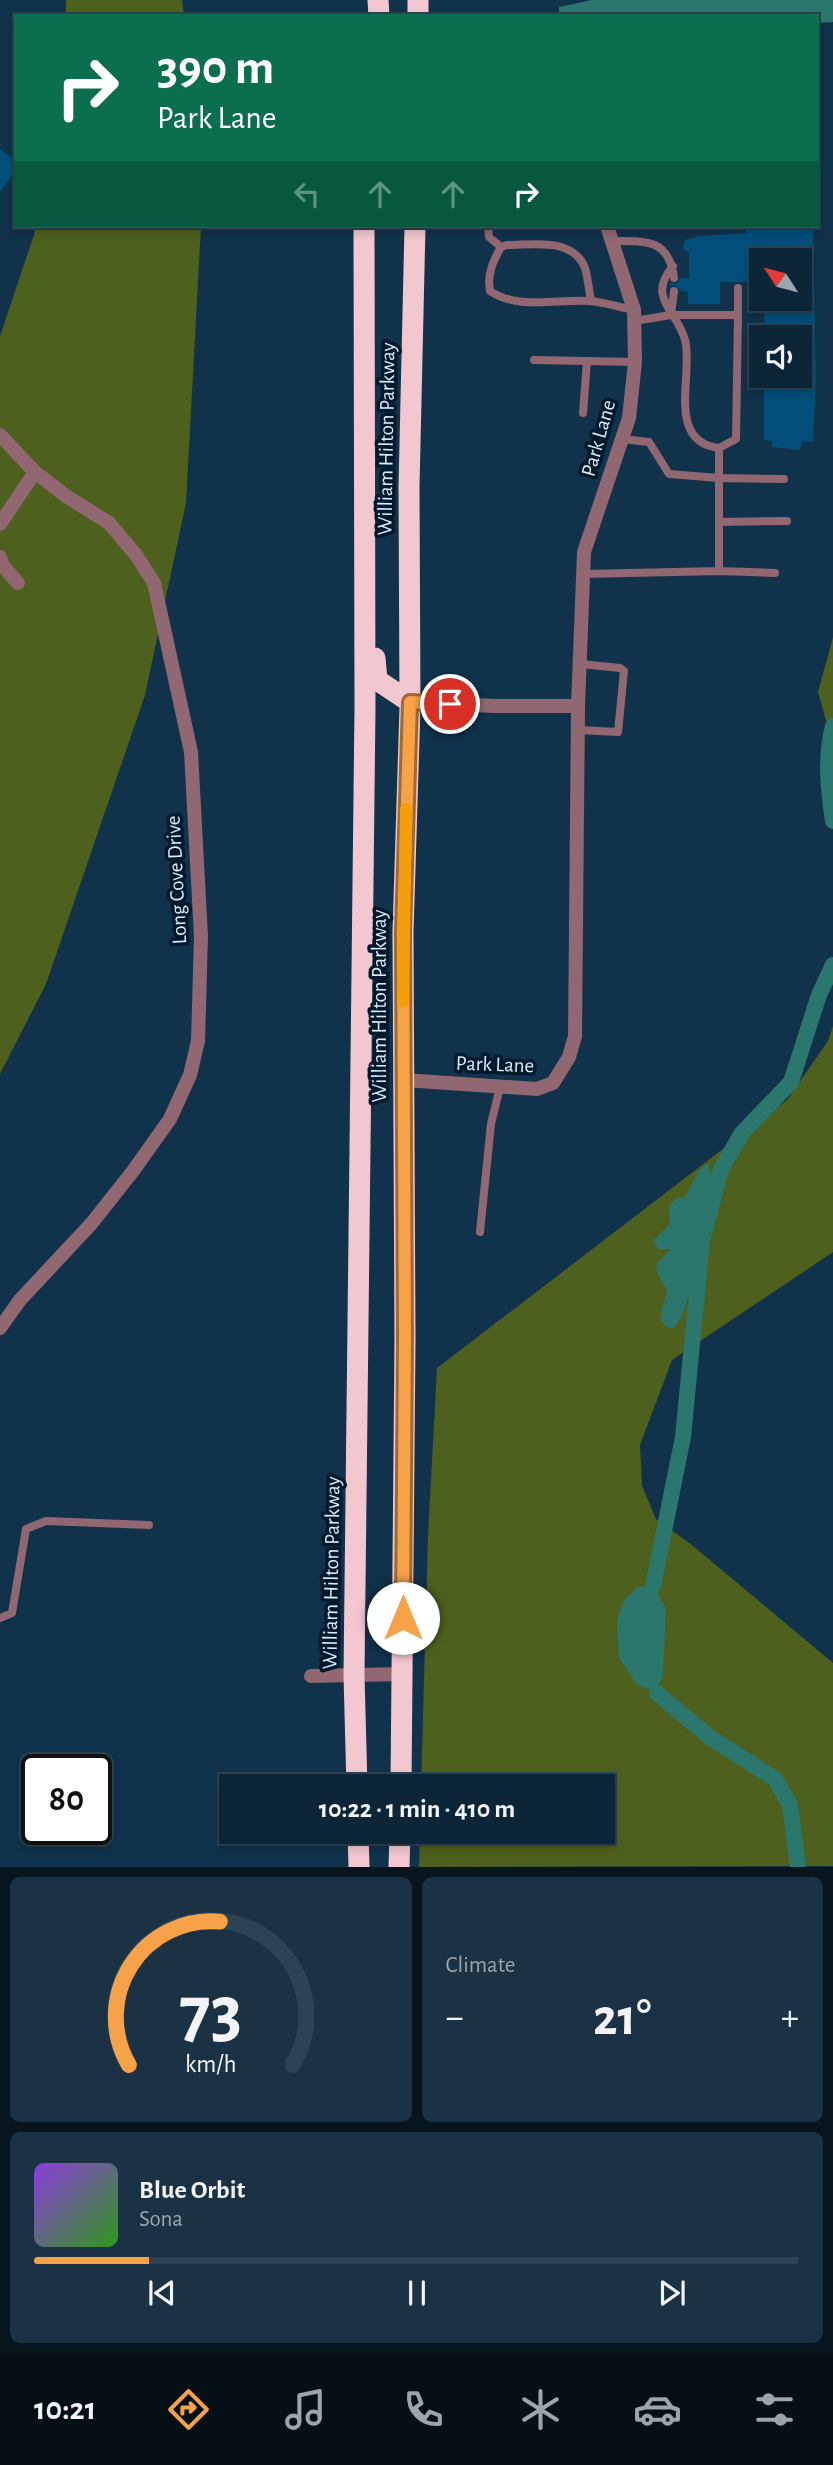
<!DOCTYPE html>
<html lang="en">
<head>
<meta charset="utf-8">
<style>
	:root { --surface:#0c2638; --page:#1a3243; --text:#f1f3f6; --muted:#9aa5ae; --line:#2c4353; --accent:#f7a149 }
	body { margin:0; font-family:"Alegreya Sans",sans-serif; background:var(--page); color:var(--text); height:100vh; display:flex; flex-direction:column; font-size:26px; white-space:nowrap }
	* { box-sizing:border-box; margin:0 }
	p { font-size:23px; color:var(--muted) }
	.icon { flex:none; width:38px; height:38px; fill:none; stroke:currentColor; stroke-width:2; stroke-linecap:round; stroke-linejoin:round }
	.map { position:relative; height:1867px; overflow:hidden }
	.panel { display:flex; flex-direction:column; gap:10px; padding:10px; background:#07151f; flex:1 }
	.panel>* { flex:none }
	.banner { position:absolute; left:14px; top:14px; width:805px; height:214px; border-radius:0px; box-shadow:0 4px 10px #0003,0 0 0 2px var(--line); background:#0b6e4f; color:#fff; overflow:hidden }
	.needle { width:46px; rotate:306deg }
	.buttons { position:absolute; left:749px; top:248px; display:grid; gap:14px }
	.buttons a { display:grid; place-items:center; width:63px; height:63px; border-radius:0px; background:var(--surface); box-shadow:0 4px 10px #0003,0 0 0 2px var(--line); font-size:35px }
	.speed { position:absolute; left:21px; top:1754px; display:flex; gap:14px; font-size:35px; font-weight:700; text-align:center }
	.speed>* { display:grid; place-content:center; width:91px; height:91px; border-radius:50%; background:var(--surface); box-shadow:0 4px 10px #0003,0 0 0 2px var(--line); line-height:1 }
	.speed .limit { border:4px solid #111; border-radius:10px; background:#fff; color:#111 }
	.pin { position:absolute; display:grid; place-items:center; width:60px; height:60px; color:#fff; margin:-30px; border:4px solid #fff; border-radius:50%; box-shadow:0 2px 7px #0007 }
	.me { position:absolute; width:77px; margin:-38px; rotate:0deg; stroke-linejoin:round; filter:drop-shadow(0 0 5px #0008) }
	.turn { display:flex; align-items:center; gap:24px; height:147px; padding:0 28px; font-size:32px }
	.turn .icon { width:91px; height:91px; stroke-width:2.5 }
	.turn b { display:block; font-size:49px; line-height:60px }
	.lanes { display:flex; align-items:center; height:66px; padding:0 28px; background:#0003; justify-content:center; gap:35px; direction:ltr }
	.lanes .off { opacity:.35 }
	.big { font-size:52px; font-weight:600; line-height:1.1 }
	.panel .card { flex:1; display:flex; flex-direction:column; justify-content:center; gap:10px; min-width:0; padding:0 24px; border-radius:10px; background:var(--page) }
	.panel .dial { align-items:center; gap:0 }
	.dial svg { height:182px; overflow:visible; fill:none; stroke:var(--line); stroke-width:7; stroke-linecap:round; text-anchor:middle }
	.dial text { fill:var(--text); stroke:none }
	.song { display:flex; align-items:center; gap:21px }
	.cover { width:84px; height:84px; border-radius:10px; background:linear-gradient(135deg,hsl(270 70% 55%),hsl(110 70% 35%)) }
	.played { height:7px; border-radius:4px; background:linear-gradient(90deg,var(--accent) 15%,var(--line) 15%) }
	.keys { display:flex; justify-content:space-around; direction:ltr }
	.heat { display:flex; justify-content:space-between; align-items:center; font-size:38px; direction:ltr }
	.panel .tiles { flex:1; display:grid; gap:10px; grid-template-columns:1fr 1fr }
	.card:last-child { grid-column:span 2 }
	.trip { position:absolute; left:219px; top:1774px; width:396px; height:70px; border-radius:0px; background:var(--surface); box-shadow:0 4px 10px #0003,0 0 0 2px var(--line); font-weight:600; line-height:70px; text-align:center }
	.tab-bar { display:flex; height:112px; justify-content:space-around; align-items:center; background:#050f16; color:var(--muted) }
	.tab-bar .icon { width:49px; height:49px }
	.tab-bar .current { color:var(--accent) }
	.tab-bar b { font-size:32px; color:var(--text) }
	.map>svg:first-child { display:block }
	.green { fill:#4e601d }
	.water { fill:#2c776d }
	.lines { fill:none; stroke-linecap:round; stroke-linejoin:round }
	.canal { stroke:#2c776d; stroke-width:16 }
	.building { fill:#024f7b }
	.lane { stroke:#916771; stroke-width:8 }
	.street { stroke:#916771; stroke-width:14 }
	.highway { stroke:#f2c7d0; stroke-width:21 }
	.route-casing { stroke:#a1692f; stroke-width:18 }
	.route { stroke:#f7a149; stroke-width:12 }
	.slow { stroke:#f59e0b; stroke-width:12 }
	.labels { text-anchor:middle; stroke-width:7; stroke-linejoin:round; paint-order:stroke }
	.street-label { font-size:21px; fill:#daedfd; stroke:#00192c }
</style>
</head>
<body>
<div class="map">
<svg width="833" height="1867" viewBox="0 0 833 1867">
	<rect width="100%" height="100%" fill="#10324b"/>
	<path class="green" d="M66,0h116l2,16h-118z
		M37,226h164l-15,277 -41,192 -99,289 -46,90v-738z
		M833,637v108l-15,-53z
		M833,1026v226l-161,108 -32,85 2,41 14,33 36,26 141,118v203l-414,1 1,-35h182v-45h-181l7,-252 9,-167 350,-268 41,-59z"/>
	<path class="water" d="M592,0h241v22l-16,1v-7h-258v-9z
		M708,1163c5,13 3,30 1,44 -2,12 -9,24 -11,37 -5,23 -7,67 -25,84l-6,-1 -6,-6v-8l6,-22c-12,-24 -18,-24 5,-42h-14l-5,-8 17,-17 -1,-18 6,-7 10,-2 14,-26z
		M653,1586l13,22 -3,66 -6,19 -20,-9 -18,-26 -2,-38 6,-18 14,-15z"/>
	<g class="lines">
		<path class="canal" d="M833,726c-8,33 -5,62 0,95
			M653,1586l30,-149 19,-196 19,-72 21,-36 49,-51 28,-87 14,-30
			M657,1693l51,43 67,43 15,26 8,62"/>
	</g>
	<path class="building" d="M0,149l16,12v9l-16,22z
		M746,226h67l3,150 -3,66 -11,-1 -2,9 -28,-3v-6l-8,-1v-64h36v-38h-36l1,-39h35v-38h-39v21h-41v22h-32v-12l-7,-1 -6,-6 -6,1 1,-3h8l2,-5h9v-25l-6,-4 2,-9 14,-4 47,-3z"/>
	<g class="lines">
		<path class="lane" d="M488,226l1,11 12,10
			M611,241c34,0 58,-3 63,37
			M673,266c-27,32 4,44 12,74 9,32 -20,102 34,108
			M591,301c-2,-10 -3,-23 -6,-33 -12,-31 -52,-23 -78,-23l-6,2c-8,14 -14,27 -11,44 27,19 68,8 99,10 15,1 30,6 45,9
			M671,315h67v-27
			M634,321l37,-6 3,-24
			M534,360l101,2
			M583,413l4,-52
			M622,439l27,3 20,32 50,4 65,1
			M720,522l67,-1
			M719,571l56,2
			M584,574l135,-3v-123l17,-9 2,-124
			M578,730l40,2 6,-61 -4,-3 -39,-4
			M480,1232l11,-108 9,-37
			M0,1618l12,-5 14,-84 20,-8 103,4"/>
		<path class="street" d="M0,435l35,37 31,24 43,27 27,32 18,28 37,169 10,184 -3,105 -8,34 -20,44 -37,52 -42,53 -71,76 -20,28
			M0,524l35,-52
			M0,557l3,9 15,17
			M410,702l84,4h84
			M404,1080l133,9 16,-6 16,-26 6,-21 3,-330 6,-154 45,-134 6,-56 -1,-52 -27,-84
			M311,1676l92,-2"/>
		<path class="highway" d="M378,0l1,16
			M418,16v-16
			M375,658l2,22 33,22
			M357,1787l-3,-112 11,-968 -1,-481
			M401,1787l4,-448 -2,-407 7,-225 -1,-220 6,-261
			M358,1832l1,35
			M399,1867l1,-35"/>
	</g>
	<g class="lines">
		<defs>
			<path id="route" d="M403,1618l2,-279 -2,-407 7,-230 40,2"/>
		</defs>
		<use href="#route" class="route-casing"/>
		<use href="#route" class="route"/>
		<path class="slow" d="M403,1001l3,-192"/>
	</g>
	<g class="labels">
		<g class="street-label">
			<text transform="translate(598 438) rotate(-74)" y="7">Park Lane</text>
			<text transform="translate(386 439) rotate(-89)" y="7">William Hilton Parkway</text>
			<text transform="translate(176 880) rotate(-93)" y="7">Long Cove Drive</text>
			<text transform="translate(379 1006) rotate(-90)" y="7">William Hilton Parkway</text>
			<text transform="translate(495 1064) rotate(2)" y="7">Park Lane</text>
			<text transform="translate(331 1573) rotate(-89)" y="7">William Hilton Parkway</text>
		</g>
	</g>
</svg>
<div class="buttons">
<a><svg class="needle" viewBox="-14 -14 28 28"><path d="M0-13l5 13h-10z" fill="#e53935"/><path d="M0 13l5-13h-10z" fill="#9aa5ae"/></svg></a>
<a><svg class="icon" aria-label="sound" viewBox="0 0 24 24"><path d="M4 9h4l5-4v14l-5-4H4zM17 9q2 3 0 6"/></svg></a>
</div>
<div class="speed"><div class="limit">80</div></div>
<div class="pin" style="left:450px;top:704px;background:#d93025"><svg class="icon" aria-label="arrive" viewBox="0 0 24 24"><path d="M6 21V4h12l-3 4 3 4H6"/></svg></div>
<svg class="me" style="left:403px;top:1618px" viewBox="-20 -20 40 40"><circle r="19" fill="#fff"/><path d="M0-13L10 11 0 6-10 11z" fill="#f7a149"/></svg>
<div class="trip">10:22 · 1 min · 410 m</div>
<div class="banner">
<div class="turn"><svg class="icon" aria-label="right" viewBox="0 0 24 24"><path d="M7 20v-9h11M14 6l5 5-5 5"/></svg><div><b>390 m</b>Park Lane</div></div>
<div class="lanes"><svg class="icon off" aria-label="left" viewBox="0 0 24 24"><path d="M17 20v-9H6M10 6l-5 5 5 5"/></svg><svg class="icon off" aria-label="ahead" viewBox="0 0 24 24"><path d="M12 20V5M6 11l6-6 6 6"/></svg><svg class="icon off" aria-label="ahead" viewBox="0 0 24 24"><path d="M12 20V5M6 11l6-6 6 6"/></svg><svg class="icon" aria-label="right" viewBox="0 0 24 24"><path d="M7 20v-9h11M14 6l5 5-5 5"/></svg></div>
</div>
</div>
<section class="panel">
<div class="tiles">
<div class="card dial"><svg viewBox="0 0 100 80">
<path d="M14 69A42 42 0 1 1 86 69"/>
<path d="M14 69A42 42 0 0 1 54 6" stroke="#f7a149"/>
<text x="50" y="56" font-size="32" font-weight="700">73</text>
<text x="50" y="72" font-size="11">km/h</text>
</svg></div>
<div class="card"><p>Climate</p>
<div class="heat"><a>−</a><b class="big">21°</b><a>+</a></div>
</div>
<div class="card">
<div class="song"><i class="cover"></i><div><b>Blue Orbit</b><p>Sona</p></div></div>
<div class="played"></div>
<div class="keys"><svg class="icon" aria-label="previous" viewBox="0 0 24 24"><path d="M18 5L8 12l10 7zM5 5v14"/></svg><svg class="icon" aria-label="pause" viewBox="0 0 24 24"><path d="M8 5v14M16 5v14"/></svg><svg class="icon" aria-label="next" viewBox="0 0 24 24"><path d="M6 5l10 7-10 7zM19 5v14"/></svg></div>
</div>
</div>
</section>
<nav class="tab-bar">
<b>10:21</b>
<svg class="icon current" aria-label="directions" viewBox="0 0 24 24"><path d="M12 3l9 9-9 9-9-9zM9 14v-3h6M13 9l2 2-2 2"/></svg>
<svg class="icon" aria-label="music" viewBox="0 0 24 24"><path d="M9 18V5l10-2v13"/><circle cx="6" cy="18" r="3"/><circle cx="16" cy="16" r="3"/></svg>
<svg class="icon" aria-label="phone" viewBox="0 0 24 24"><path d="M5 4h4l2 5-3 2q2 4 5 5l2-3 5 2v4C11 20 4 13 5 4z"/></svg>
<svg class="icon" aria-label="climate" viewBox="0 0 24 24"><path d="M12 3v18M4 7l16 10M4 17L20 7"/></svg>
<svg class="icon" aria-label="car" viewBox="0 0 24 24"><path d="M5 17H2v-5l4-1 3-4h7l3 4 3 1v5h-3M9 17h6M6 11h13"/><circle cx="7" cy="17" r="2"/><circle cx="17" cy="17" r="2"/></svg>
<svg class="icon" aria-label="filters" viewBox="0 0 24 24"><path d="M4 7h16M4 17h16"/><circle cx="9" cy="7" r="2"/><circle cx="15" cy="17" r="2"/></svg>
</nav>
</body>
</html>
